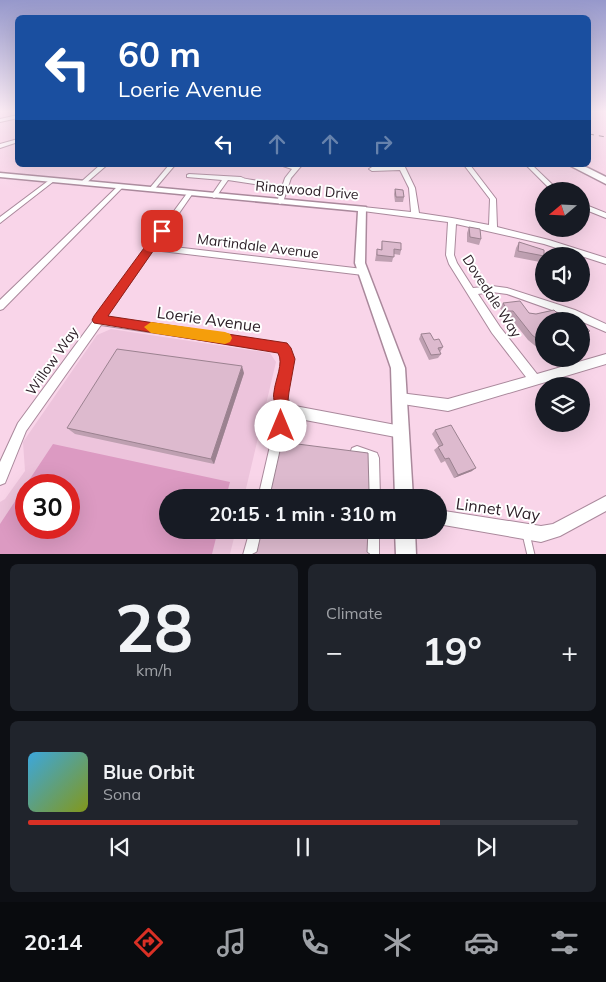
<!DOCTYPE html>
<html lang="en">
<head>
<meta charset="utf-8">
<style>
	:root { --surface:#171b24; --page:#20242c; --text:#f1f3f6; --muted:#9ea1a6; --line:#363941; --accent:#d93025 }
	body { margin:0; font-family:Mulish,sans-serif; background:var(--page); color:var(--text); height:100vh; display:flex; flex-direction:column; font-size:19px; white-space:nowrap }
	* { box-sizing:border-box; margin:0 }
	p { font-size:16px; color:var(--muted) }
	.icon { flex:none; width:28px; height:28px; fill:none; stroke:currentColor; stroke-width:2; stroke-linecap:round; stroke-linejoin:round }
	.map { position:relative; height:554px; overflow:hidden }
	.side { display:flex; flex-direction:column; gap:10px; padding:10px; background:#0d0f14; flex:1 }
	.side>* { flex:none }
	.hud { position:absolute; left:15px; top:15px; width:576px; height:152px; border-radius:8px; box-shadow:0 5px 20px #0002; background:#1a4fa0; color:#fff; overflow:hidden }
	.needle { width:32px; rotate:251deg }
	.controls { position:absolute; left:535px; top:182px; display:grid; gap:10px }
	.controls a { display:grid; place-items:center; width:55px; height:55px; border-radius:50%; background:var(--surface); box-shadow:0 5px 20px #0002; font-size:25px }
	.speed { position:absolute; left:15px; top:474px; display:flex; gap:10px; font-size:25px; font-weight:700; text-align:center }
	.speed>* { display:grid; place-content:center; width:65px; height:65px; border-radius:50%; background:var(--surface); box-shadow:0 5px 20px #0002; line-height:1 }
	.speed .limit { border:8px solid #d22; background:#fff; color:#111 }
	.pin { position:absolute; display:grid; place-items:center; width:42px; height:42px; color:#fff; margin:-21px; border-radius:10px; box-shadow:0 2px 8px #0006 }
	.me { position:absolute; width:55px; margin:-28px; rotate:0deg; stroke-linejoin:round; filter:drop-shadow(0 0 4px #0008) }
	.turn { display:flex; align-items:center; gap:18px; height:105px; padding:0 20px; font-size:22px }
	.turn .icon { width:65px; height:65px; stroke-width:2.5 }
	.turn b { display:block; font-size:35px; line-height:42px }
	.lanes { display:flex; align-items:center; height:48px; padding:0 20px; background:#0003; justify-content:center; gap:25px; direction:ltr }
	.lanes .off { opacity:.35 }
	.big { font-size:38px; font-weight:700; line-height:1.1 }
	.side .widget { flex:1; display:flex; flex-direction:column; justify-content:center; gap:8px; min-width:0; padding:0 18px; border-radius:8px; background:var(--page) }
	.side .dial { align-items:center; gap:0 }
	.dial b { font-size:65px; line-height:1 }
	.song { display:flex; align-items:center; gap:15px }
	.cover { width:60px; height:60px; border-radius:8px; background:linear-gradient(135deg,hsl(200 70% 55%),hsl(70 70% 35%)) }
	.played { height:5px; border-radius:2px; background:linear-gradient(90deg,var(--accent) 75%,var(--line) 75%) }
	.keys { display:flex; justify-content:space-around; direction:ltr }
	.heat { display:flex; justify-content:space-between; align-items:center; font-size:28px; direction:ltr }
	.side .tiles { flex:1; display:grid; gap:10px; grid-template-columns:1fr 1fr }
	.widget:last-child { grid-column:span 2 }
	.trip { position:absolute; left:159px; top:489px; width:288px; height:50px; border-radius:25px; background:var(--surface); box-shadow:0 5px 20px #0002; font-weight:700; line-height:50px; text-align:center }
	.dock { display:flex; height:80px; justify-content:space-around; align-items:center; background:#090b0e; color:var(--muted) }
	.dock .icon { width:35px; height:35px }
	.dock .selected { color:var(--accent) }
	.dock b { font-size:22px; color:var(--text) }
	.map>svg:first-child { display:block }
	.built { fill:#edc4dc; fill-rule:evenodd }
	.green { fill:#dc9ac2; fill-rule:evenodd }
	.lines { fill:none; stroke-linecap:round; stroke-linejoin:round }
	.service-casing { stroke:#aa899c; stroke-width:9 }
	.minor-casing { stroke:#aa899c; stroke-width:2 }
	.tertiary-casing { stroke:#aa899c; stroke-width:3 }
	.primary-casing { stroke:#aa899c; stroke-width:3 }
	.service { stroke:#fff; stroke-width:7 }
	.minor { fill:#fff; fill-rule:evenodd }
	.tertiary { fill:#fff; fill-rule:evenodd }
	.primary { fill:#fff; fill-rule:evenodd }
	.rail { stroke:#6e5a66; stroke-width:1; stroke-dasharray:5 5; stroke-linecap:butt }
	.wall { fill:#bea0b1 }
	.shaded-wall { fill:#9b8290 }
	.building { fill:#ddbace; stroke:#9b8290 }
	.route { fill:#d93025; stroke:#8d1f18 }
	.slow { fill:#f59e0b }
	.labels { text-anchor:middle; stroke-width:4; stroke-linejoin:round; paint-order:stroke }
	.street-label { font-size:14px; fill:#2e2129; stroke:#fff }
	.near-street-label { font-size:16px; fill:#2e2129; stroke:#fff }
</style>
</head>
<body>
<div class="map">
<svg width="606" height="555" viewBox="0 0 606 555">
	<rect width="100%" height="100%" fill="#f9d5e9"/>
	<path class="built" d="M111,329l159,24 6,9 -32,135 -76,1v32h68l-6,24 -230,1v-53l5,-3 20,-28 -2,-29 74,-107zM26,485h43v43h-43z"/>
	<path class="green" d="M53,444l177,38 -4,15 -58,1v32h50l-6,24h-212v-30zM26,485h43v43h-43z"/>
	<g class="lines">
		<defs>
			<path id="service" d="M526,534l5,21"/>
			<path id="minor" d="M18,115v3l-18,4v-3z
				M18,139v3l-18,6v-4z
				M100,165h7l-22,19h-4v-2z
				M169,165h6l-22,26h-4v-2z
				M280,165l15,1 7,-1 -11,13 -8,24 -3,2 -3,-2 8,-24 7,-9z
				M398,165h6l11,23 4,25 33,5 37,7 1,-26 -26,-34h6l26,34 1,28 52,13 57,18v6l-62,-20 -88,-20 -2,31 3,8 16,25 19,-2 15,2 68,22 31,14v8l-37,-16 -62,-22 -15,-2 -14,2 22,33 37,47 69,-20v10l-158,47 -52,-8 -2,-4 2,-4 4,-2 48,6 78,-22 -34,-44 -43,-69 -3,-9 2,-33 -85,-11 -4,-2 4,-2 48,5 -2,-24 -9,-18 -28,1 -3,-2 3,-2 27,-1z
				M526,165h6l27,26h-7z
				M189,174l52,3c7,4 17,2 23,6l-3,2 -33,-5 -12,17 -2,1 -3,-2 11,-16 -35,-3v-2z
				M52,178l2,1v2l-54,42v-6z
				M120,185l3,2 -1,1 -119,121 -3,1v-10l118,-114z
				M190,191l3,2 -36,52 206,24 4,3 -4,3 -210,-25 -47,67 180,27c3,6 6,11 6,18 0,10 -9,31 -3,39 0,1 5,5 6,5l106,20 4,2 2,4 -2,4 -4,2 -112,-21 -17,81h-14l21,-91c-9,-22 9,-39 0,-56l-178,-26 -75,106 -21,52 -5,2v-23l18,-39 170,-231z
				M581,203l25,10v5l-25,-10z
				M357,446l20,7 2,5 1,40h-14l-1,-36 -13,-4 -2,-5 2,-5z
				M606,496v15l-46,25 -19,6 -103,-18v-14l103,16 12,-2z
				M250,530h14l-5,25h-16z
				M365,530h14v25h-16z"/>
			<path id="tertiary" d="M0,173l366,34 -1,56 40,105 8,130h-18l-4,-130 -36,-105 3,-52 -358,-34z
				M395,530h20l1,25h-20z"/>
			<path id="primary" d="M569,165h13l24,12v7z"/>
		</defs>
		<use href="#service" class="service-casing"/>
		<use href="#minor" class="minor-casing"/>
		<use href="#tertiary" class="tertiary-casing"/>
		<use href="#primary" class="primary-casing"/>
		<use href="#service" class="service"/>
		<use href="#minor" class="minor"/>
		<use href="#tertiary" class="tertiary"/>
		<use href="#primary" class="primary"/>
		<path class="rail" d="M589,134l17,3"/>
	</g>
	<path class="wall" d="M395,189l9,8 -1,5h-8l-1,-8z
		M469,227l12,12 -2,6 -12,-3v-9z
		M382,241l19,9 -1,5 -6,-1 -2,8 -17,-1 2,-12 4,1z
		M519,242l25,14v1l-4,5 -26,-5 2,-9z
		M503,303l26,10 7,1 18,-4 -10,38 -5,1 -11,-9 -19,-24h-4l-5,-8z
		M421,334l13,6 9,7 -3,5 1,2 -3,4 -9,2 -10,-21z
		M244,373l-30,91 -139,-30 -8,-6z
		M435,430l37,41 -18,7 -9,-17 -4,2 -7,-13 5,-4 -7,-12z"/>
	<path class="shaded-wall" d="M590,331l-6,5 -3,1v-3z
		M544,344v4l-5,1z
		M242,366l2,7 -30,91 -3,-5z
		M476,468l-4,3 -18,7 4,-3z"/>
	<path class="building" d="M395,189l8,1 1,7h-8z
		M469,227l11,2 1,10 -11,-2z
		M382,241l19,2v7l-7,-1v8l-17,-2v-6l5,1z
		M519,242l25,8v6l-26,-5z
		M560,250l13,5v1h-15z
		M520,301l9,12 7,1 18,-4 11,11h-21v23l-12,-9 -19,-24h-5l-5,-8z
		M581,323l9,8 -9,3z
		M430,333l4,7 5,-1 4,8 -5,1 3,6 -10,1 -10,-21z
		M117,349l125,17 -31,93 -144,-31z
		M451,425l25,43 -18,7 -9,-17 -4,1 -7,-12 5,-2 -8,-15z
		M282,442l86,11 1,38 4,2v5h-109l1,-5 6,-2z
		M262,530h106l-1,22 4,3h-120l6,-3z"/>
	<linearGradient id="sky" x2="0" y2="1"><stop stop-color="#9698cb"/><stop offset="0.59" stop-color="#fcecf5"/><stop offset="1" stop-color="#fcecf5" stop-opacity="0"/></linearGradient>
	<rect width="606" height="189" fill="url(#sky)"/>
	<path class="route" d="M162,228l5,3 -59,85 179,27 4,5 4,11 -6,33 -1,8 4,8 -5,23 -6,3 -6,-3c-3,-7 1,-12 1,-19 1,-7 -4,-12 -2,-20 1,-12 10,-29 4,-39l-184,-30 -2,-3 2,-4 64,-87z"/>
	<path class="slow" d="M151,322l74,10 5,2 2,4 -2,4 -5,2 -74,-11 -7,-6z"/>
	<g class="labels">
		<g class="street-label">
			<text transform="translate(307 190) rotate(5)" y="5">Ringwood Drive</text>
			<text transform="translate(258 246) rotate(7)" y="5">Martindale Avenue</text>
			<text transform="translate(492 296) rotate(57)" y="5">Dovedale Way</text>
			<text transform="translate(52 361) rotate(-55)" y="5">Willow Way</text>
		</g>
		<g class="near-street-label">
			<text transform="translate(209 319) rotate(8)" y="6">Loerie Avenue</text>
			<text transform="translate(498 509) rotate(8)" y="6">Linnet Way</text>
		</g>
	</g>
</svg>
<div class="controls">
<a><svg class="needle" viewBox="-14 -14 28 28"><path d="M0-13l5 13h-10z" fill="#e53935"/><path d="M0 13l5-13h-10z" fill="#9ea1a6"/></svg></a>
<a><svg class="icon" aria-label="sound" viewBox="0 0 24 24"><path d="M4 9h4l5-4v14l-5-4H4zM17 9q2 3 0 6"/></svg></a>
<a><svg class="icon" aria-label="search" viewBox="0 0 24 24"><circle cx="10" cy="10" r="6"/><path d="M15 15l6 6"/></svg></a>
<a><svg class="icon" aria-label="layers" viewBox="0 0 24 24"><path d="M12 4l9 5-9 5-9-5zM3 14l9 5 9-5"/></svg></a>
</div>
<div class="speed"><div class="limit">30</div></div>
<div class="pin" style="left:162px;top:231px;background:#d93025"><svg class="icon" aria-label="arrive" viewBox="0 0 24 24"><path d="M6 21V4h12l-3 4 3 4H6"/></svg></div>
<svg class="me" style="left:281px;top:426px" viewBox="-20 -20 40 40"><circle r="19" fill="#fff"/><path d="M0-13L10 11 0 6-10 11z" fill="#d93025"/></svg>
<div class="trip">20:15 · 1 min · 310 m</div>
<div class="hud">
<div class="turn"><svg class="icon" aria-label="left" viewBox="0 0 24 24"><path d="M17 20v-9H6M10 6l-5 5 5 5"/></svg><div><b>60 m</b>Loerie Avenue</div></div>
<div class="lanes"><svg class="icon" aria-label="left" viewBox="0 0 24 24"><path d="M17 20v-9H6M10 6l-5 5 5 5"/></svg><svg class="icon off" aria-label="ahead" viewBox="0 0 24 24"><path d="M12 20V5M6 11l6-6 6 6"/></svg><svg class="icon off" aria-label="ahead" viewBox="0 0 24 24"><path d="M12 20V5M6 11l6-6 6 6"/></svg><svg class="icon off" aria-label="right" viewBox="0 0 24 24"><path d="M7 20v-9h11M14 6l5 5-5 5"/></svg></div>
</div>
</div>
<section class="side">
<div class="tiles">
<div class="widget dial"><b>28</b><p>km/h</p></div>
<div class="widget"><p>Climate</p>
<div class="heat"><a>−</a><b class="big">19°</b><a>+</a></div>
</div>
<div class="widget">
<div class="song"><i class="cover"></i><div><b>Blue Orbit</b><p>Sona</p></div></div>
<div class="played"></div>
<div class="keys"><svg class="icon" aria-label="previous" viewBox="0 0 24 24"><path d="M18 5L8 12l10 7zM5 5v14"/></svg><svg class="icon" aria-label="pause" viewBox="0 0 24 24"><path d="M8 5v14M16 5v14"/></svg><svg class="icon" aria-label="next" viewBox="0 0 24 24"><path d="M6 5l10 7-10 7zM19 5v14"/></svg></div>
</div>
</div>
</section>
<nav class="dock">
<b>20:14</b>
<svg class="icon selected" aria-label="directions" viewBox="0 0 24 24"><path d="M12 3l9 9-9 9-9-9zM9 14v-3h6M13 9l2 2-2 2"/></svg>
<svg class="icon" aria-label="music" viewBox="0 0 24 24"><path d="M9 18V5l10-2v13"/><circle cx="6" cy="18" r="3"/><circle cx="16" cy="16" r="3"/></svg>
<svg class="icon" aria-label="phone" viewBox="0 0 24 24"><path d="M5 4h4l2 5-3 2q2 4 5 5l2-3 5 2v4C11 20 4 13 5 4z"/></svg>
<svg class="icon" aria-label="climate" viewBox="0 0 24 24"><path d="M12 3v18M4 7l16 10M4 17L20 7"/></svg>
<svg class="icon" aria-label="car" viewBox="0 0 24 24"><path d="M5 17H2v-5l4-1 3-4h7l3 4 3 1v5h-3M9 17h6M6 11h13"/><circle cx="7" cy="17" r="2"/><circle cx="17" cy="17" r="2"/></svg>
<svg class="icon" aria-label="filters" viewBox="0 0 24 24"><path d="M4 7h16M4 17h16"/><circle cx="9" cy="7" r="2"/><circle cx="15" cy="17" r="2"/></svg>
</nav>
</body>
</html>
